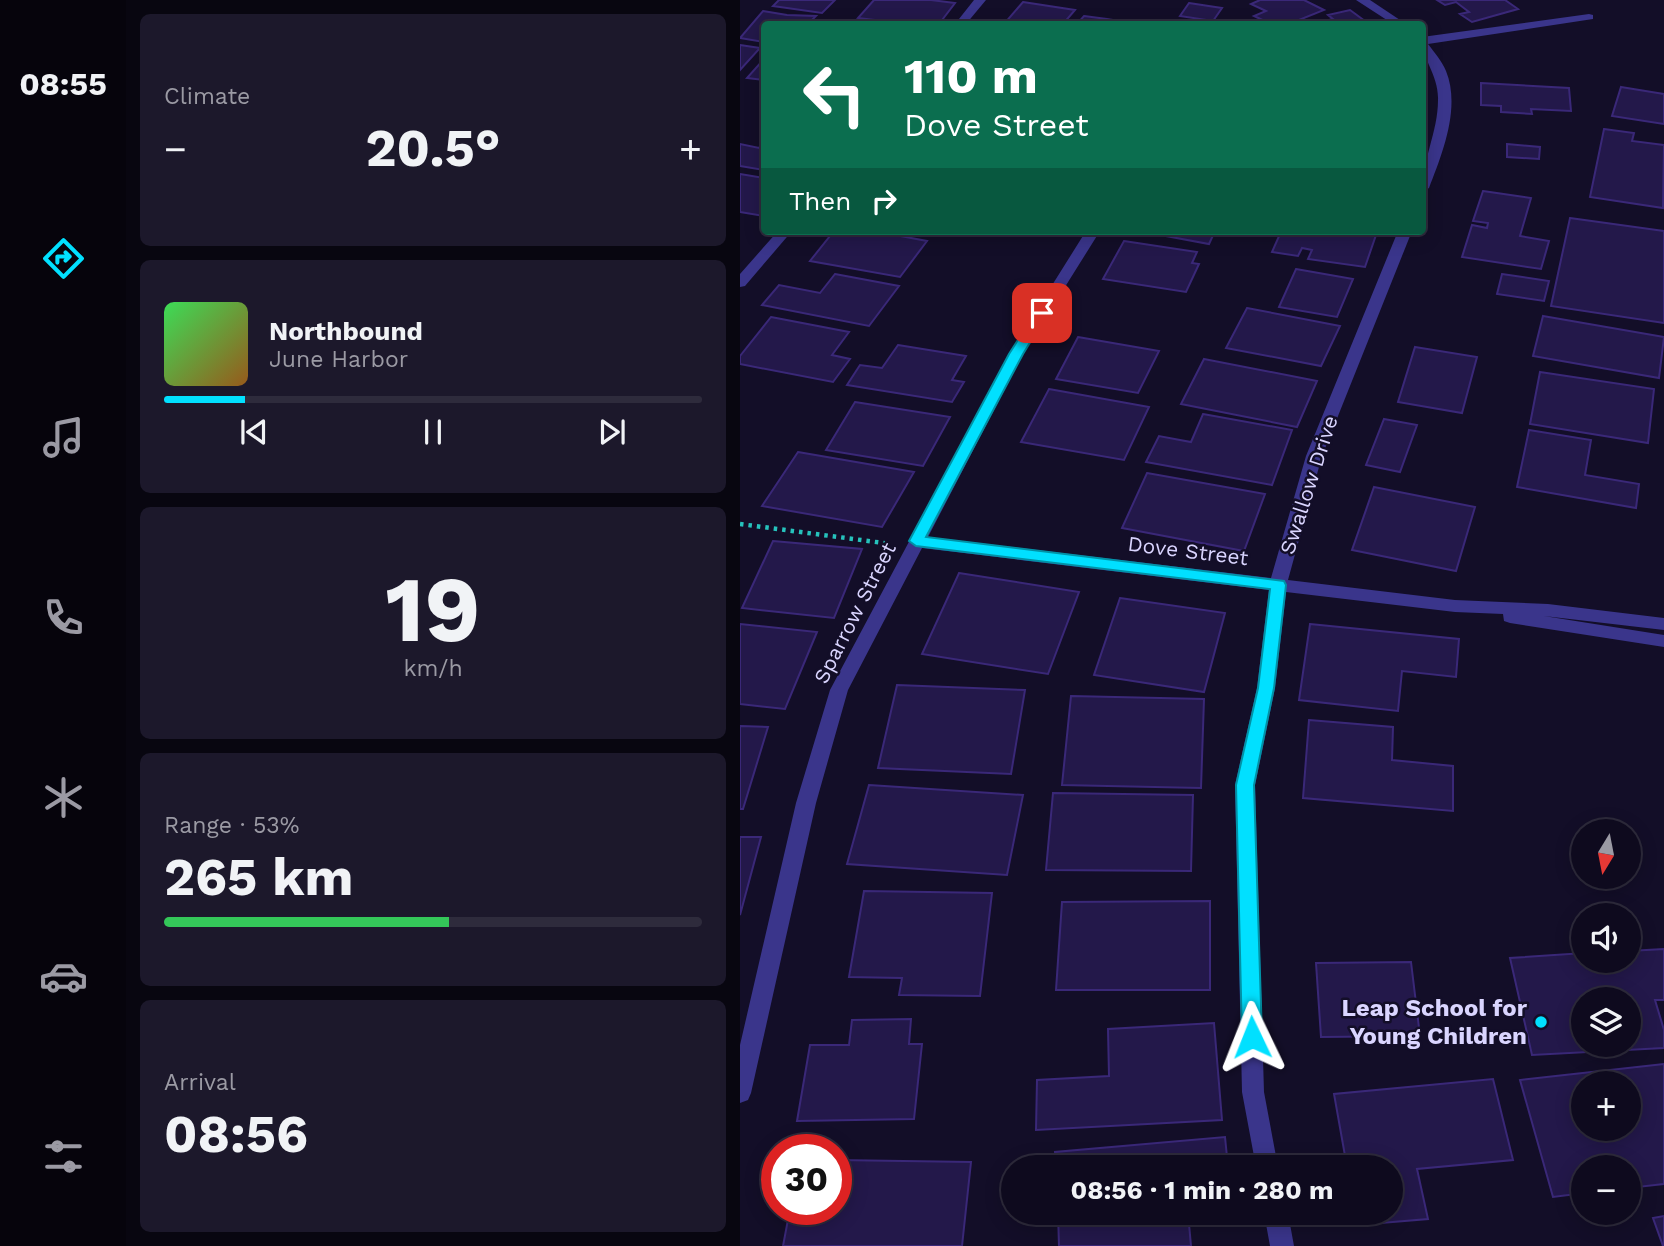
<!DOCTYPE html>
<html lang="en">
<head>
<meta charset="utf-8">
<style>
	:root { --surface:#0e0a1e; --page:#1c182b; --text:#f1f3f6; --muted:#9b9aa4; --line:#2e2b3c; --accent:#01e0ff }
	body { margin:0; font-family:"Work Sans",sans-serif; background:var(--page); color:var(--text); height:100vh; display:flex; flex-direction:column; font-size:26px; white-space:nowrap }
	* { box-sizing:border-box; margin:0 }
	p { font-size:23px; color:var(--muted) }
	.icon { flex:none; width:38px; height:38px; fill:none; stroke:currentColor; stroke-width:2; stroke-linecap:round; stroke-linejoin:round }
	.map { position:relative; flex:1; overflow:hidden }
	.details { display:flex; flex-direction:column; gap:14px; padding:14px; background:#080610; width:614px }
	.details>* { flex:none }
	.guide { position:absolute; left:21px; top:21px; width:665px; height:214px; border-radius:7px; box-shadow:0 4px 18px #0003,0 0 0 2px var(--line); background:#0b6e4f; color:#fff; overflow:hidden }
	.needle { width:46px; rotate:190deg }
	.controls { position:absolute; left:831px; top:819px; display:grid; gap:14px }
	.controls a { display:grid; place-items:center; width:70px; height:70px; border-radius:50%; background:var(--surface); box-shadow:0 4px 18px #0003,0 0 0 2px var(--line); font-size:35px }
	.speed { position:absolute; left:21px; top:1134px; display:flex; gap:14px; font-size:35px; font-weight:700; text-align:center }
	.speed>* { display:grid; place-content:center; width:91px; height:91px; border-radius:50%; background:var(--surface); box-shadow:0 4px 18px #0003,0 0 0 2px var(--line); line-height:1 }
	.speed .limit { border:10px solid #d22; background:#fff; color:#111 }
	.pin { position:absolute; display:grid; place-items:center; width:60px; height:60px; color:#fff; margin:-30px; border-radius:14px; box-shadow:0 4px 10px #0006 }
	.me { position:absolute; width:77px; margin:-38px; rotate:358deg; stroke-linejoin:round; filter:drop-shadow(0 0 5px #0008) }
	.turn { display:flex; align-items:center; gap:24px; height:147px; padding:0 28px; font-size:32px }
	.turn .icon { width:91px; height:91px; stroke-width:2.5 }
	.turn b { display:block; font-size:49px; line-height:60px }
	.then { display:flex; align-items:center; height:66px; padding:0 28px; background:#0003; gap:14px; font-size:26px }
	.big { font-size:52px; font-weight:700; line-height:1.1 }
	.details .widget { flex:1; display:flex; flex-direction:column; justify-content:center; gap:10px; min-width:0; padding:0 24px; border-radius:10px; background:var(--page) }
	.details .dial { align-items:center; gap:0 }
	.dial b { font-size:91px; line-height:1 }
	.song { display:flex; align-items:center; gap:21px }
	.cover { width:84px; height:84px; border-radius:10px; background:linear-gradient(135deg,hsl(130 70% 55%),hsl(30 70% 35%)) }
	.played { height:7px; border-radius:4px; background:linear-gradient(90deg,var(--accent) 15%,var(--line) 15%) }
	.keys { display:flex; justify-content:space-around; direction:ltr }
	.heat { display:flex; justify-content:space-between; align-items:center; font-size:38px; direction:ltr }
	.charge { height:10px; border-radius:5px; background:linear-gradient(90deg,#34c759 53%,var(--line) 0) }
	.trip { position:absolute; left:261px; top:1155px; width:402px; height:70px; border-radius:35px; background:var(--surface); box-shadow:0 4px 18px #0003,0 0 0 2px var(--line); font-weight:700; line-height:70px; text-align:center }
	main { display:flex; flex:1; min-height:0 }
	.menu { display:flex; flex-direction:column; width:126px; justify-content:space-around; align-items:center; background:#06040c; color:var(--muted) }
	.menu .icon { width:49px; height:49px }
	.menu .active { color:var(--accent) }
	.menu b { font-size:32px; color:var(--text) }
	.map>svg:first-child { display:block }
	.building { fill:#23184a; stroke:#3a2878; stroke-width:2; fill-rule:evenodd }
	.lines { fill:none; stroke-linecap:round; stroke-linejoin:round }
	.path { stroke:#26c2bc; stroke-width:4.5; stroke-dasharray:3.5 5; stroke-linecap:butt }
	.minor { fill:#3a358b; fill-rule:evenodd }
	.route { fill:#01e0ff; stroke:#0192a6; stroke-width:2 }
	.poi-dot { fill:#01e0ff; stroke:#130e28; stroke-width:2.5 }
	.labels { text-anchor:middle; stroke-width:5; stroke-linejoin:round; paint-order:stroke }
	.street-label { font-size:21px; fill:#dad5ff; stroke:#130e28 }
	.near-poi-label { font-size:24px; font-weight:bold; fill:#dad5ff; stroke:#130e28; text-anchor:end }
</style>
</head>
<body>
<main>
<nav class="menu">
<b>08:55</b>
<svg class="icon active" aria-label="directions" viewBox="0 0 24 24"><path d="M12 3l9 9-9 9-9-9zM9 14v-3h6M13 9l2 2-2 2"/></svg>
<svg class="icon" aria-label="music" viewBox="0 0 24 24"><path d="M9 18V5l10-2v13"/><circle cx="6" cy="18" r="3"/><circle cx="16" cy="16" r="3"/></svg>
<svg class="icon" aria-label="phone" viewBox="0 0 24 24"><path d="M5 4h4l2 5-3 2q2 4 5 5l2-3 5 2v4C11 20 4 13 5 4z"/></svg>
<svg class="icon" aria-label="climate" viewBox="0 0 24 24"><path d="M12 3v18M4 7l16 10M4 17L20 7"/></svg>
<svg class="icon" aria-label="car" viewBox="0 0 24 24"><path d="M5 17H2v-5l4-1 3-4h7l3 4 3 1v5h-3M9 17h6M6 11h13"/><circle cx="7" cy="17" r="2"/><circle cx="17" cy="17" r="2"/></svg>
<svg class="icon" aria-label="filters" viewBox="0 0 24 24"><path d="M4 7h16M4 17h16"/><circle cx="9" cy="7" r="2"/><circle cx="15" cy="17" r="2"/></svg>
</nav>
<section class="details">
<div class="widget"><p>Climate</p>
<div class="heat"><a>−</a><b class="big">20.5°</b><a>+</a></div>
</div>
<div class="widget">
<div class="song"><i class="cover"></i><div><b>Northbound</b><p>June Harbor</p></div></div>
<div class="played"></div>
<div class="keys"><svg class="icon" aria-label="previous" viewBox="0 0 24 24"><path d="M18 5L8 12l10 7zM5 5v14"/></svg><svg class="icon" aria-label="pause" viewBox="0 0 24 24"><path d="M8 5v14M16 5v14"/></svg><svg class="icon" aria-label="next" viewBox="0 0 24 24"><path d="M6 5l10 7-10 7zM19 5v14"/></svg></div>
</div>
<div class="widget dial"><b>19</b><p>km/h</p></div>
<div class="widget"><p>Range · 53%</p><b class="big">265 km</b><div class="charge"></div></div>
<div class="widget"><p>Arrival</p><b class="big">08:56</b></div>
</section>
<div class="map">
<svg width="924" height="1246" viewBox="0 0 924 1246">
	<rect width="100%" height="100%" fill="#130e28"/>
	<path class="building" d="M39,0h56l-13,13 -49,-7z
		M134,0h57l24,3 -16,21 -21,-2 -9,2 -51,-6z
		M520,0h44l20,10 -35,14h-18l-17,-8 12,-5 -15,-7z
		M697,0h68l13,9 -46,13 -12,-8 9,-2 -13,-10 -11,3z
		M283,2l52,8 -12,14h-59z
		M449,3l33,5 -9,13 -33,-5z
		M610,10l19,14h-57l21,-5 -5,-4z
		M23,11l24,4 29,1 -8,8h-44v18l-24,-4z
		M344,16l23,3 30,5h-60z
		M0,45l20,3 -20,22z
		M24,59v21l-17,-2z
		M741,83l88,5 2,23 -40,-2 1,5 -31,-2v-6l-20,-1z
		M881,87l43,7v30l-52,-8z
		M864,129l30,4 -2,8 32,4 -1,63 -73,-11z
		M24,142v28l-24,-4v-22l19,4z
		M767,144l33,3 -1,12 -32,-2z
		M0,174l24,4v38l-24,-4z
		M743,191l48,7 -11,38 29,5 -8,28 -79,-12 10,-32 15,3 1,-5 -15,-2z
		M830,218l94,13v92l-113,-17z
		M94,231h40l53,10 -27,36 -90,-16z
		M399,231h76l-6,13z
		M527,231h102l8,1 -12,35 -57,-8 4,-9 -10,-2 -4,8 -26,-4 8,-18z
		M384,241l73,11 -5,11 7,1 -13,28 -83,-13z
		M556,269l57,10 -16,38 -58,-10z
		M95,274l64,12 -30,40 -107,-21 17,-20 41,8z
		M762,274l47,7 -5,20 -47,-7z
		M507,308l93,18 -19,40 -95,-18z
		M803,316l121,21 -5,41 -126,-22z
		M31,317l78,15 -17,23 18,4 -17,23 -93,-18v-8z
		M338,337l81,14 -21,42 -82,-14z
		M158,345l68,11 -14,24 12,2 -12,20 -105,-17 13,-20 22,3z
		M675,347l62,10 -15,56 -64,-11z
		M464,359l113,22 -20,46 -116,-23z
		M800,372l114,17 -6,54 -118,-19z
		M309,389l100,18 -25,53 -103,-18z
		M115,402l95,15 -27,49 -97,-16z
		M463,414l89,16 -20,55 -126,-23 13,-26 32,6z
		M644,419l33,6 -17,47 -34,-7z
		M789,430l62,10 -6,35 54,9 -3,24 -119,-21z
		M58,452l116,20 -32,55 -120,-21z
		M407,473l118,21 -21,57 -122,-23z
		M634,487l101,20 -19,64 -104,-21z
		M33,541l89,8 -28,69 -92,-10z
		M219,573l120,19 -31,82 -126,-20z
		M380,598l105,15 -21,79 -110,-17z
		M0,624l77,8 -32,77 -45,-5z
		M570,624l149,15 -3,38 -54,-6 -4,40 -99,-11z
		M157,685l128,5 -14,84 -133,-6z
		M331,696l133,3 -3,89 -139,-3z
		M569,720l84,7 -1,33 61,6v45l-150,-13z
		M0,726l28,1 -25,82h-3z
		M129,785l154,10 -16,80 -160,-11z
		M313,793l140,2 -2,76 -145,-1z
		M0,837h21l-21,78z
		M124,891l128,2 -12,103 -81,-1 3,-17 -53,-1z
		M470,901v89h-154l6,-88z
		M924,949v51h-9l9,30v18l-132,7 -22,-97 74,-5v8h45v-10zM844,999h45v46h-45z
		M671,962l9,74 -99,1 -5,-74z
		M171,1019l-2,25h13l-8,75 -117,2 13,-76h39l3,-25z
		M474,1023l8,97 -186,10 1,-50 72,-4 -1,-47z
		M924,1064v120l-35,4v-21h-45v26l-31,4 -33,-117zM844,1083h45v46h-45z
		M753,1079l20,81 -96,9 11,50 -71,6 -2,-12h36v-46h-44l-13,-73z
		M485,1137l3,30h-172l-1,-15z
		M96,1160l135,2 -9,84h-179l7,-37h46z
		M318,1213h130l3,33h-132z
		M924,1216v30h-1l-10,-28z"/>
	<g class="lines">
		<path class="path" d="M0,524l151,20"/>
		<path class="minor" d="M234,0h12l-20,24h-11z
			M616,0h14l36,24h-13z
			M849,14l4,1v4l-165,25c6,8 14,17 18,27 15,37 -4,83 -17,117l-7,4c0,-32 16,-60 16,-92 1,-25 -16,-39 -16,-63z
			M38,231h14l-47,55 -5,1v-13z
			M346,231h14l-77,123 -95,183 343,41 35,-122 92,-225h14l-90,225 -34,124 167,20 93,4 116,14v12l-120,-14 120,19v12l-154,-24 -6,-2 -1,-7 -48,-2 -169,-20 -11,96 -20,97 9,307 14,75h-22l-14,-75 -7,-307 22,-97 12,-98 -347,-42 -74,142 -32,113 -65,290 -3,7 -8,3v-58l56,-242 34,-113 179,-336z
			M524,1213h24l6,33h-24z"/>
	</g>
	<path class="route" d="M302,309l6,4 -25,41 -97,183 358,44 2,4 -12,103 -20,97 8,252 -3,6 -7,2 -7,-2 -3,-6 -6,-252 22,-97 12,-99 -354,-43 -7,-5 100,-187 28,-44z"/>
	<circle class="poi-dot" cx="801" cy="1022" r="7"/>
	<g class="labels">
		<g class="street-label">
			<text transform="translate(569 485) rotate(-72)" y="7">Swallow Drive</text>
			<text transform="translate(448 551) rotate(7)" y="7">Dove Street</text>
			<text transform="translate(115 613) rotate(-63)" y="7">Sparrow Street</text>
		</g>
		<g class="near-poi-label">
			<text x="787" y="1016">Leap School for<tspan x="787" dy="28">Young Children</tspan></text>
		</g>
	</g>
</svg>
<div class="controls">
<a><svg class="needle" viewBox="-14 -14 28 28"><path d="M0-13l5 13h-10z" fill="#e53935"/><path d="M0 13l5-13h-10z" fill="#9b9aa4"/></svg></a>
<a><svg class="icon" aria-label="sound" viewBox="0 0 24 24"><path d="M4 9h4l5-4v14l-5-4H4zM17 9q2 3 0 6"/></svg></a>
<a><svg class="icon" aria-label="layers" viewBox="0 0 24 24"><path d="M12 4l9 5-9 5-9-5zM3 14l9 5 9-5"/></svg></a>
<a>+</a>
<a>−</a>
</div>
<div class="speed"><div class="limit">30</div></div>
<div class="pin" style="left:302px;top:313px;background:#d93025"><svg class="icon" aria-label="arrive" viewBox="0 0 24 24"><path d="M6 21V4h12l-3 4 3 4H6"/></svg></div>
<svg class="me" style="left:512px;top:1037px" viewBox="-20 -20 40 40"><path d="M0-17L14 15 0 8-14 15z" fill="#01e0ff" stroke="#fff" stroke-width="4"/></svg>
<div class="trip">08:56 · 1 min · 280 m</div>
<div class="guide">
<div class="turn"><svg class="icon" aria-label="left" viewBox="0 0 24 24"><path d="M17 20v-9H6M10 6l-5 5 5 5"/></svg><div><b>110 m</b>Dove Street</div></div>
<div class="then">Then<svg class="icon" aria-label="right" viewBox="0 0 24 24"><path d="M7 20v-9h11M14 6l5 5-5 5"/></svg></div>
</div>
</div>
</main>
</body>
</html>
